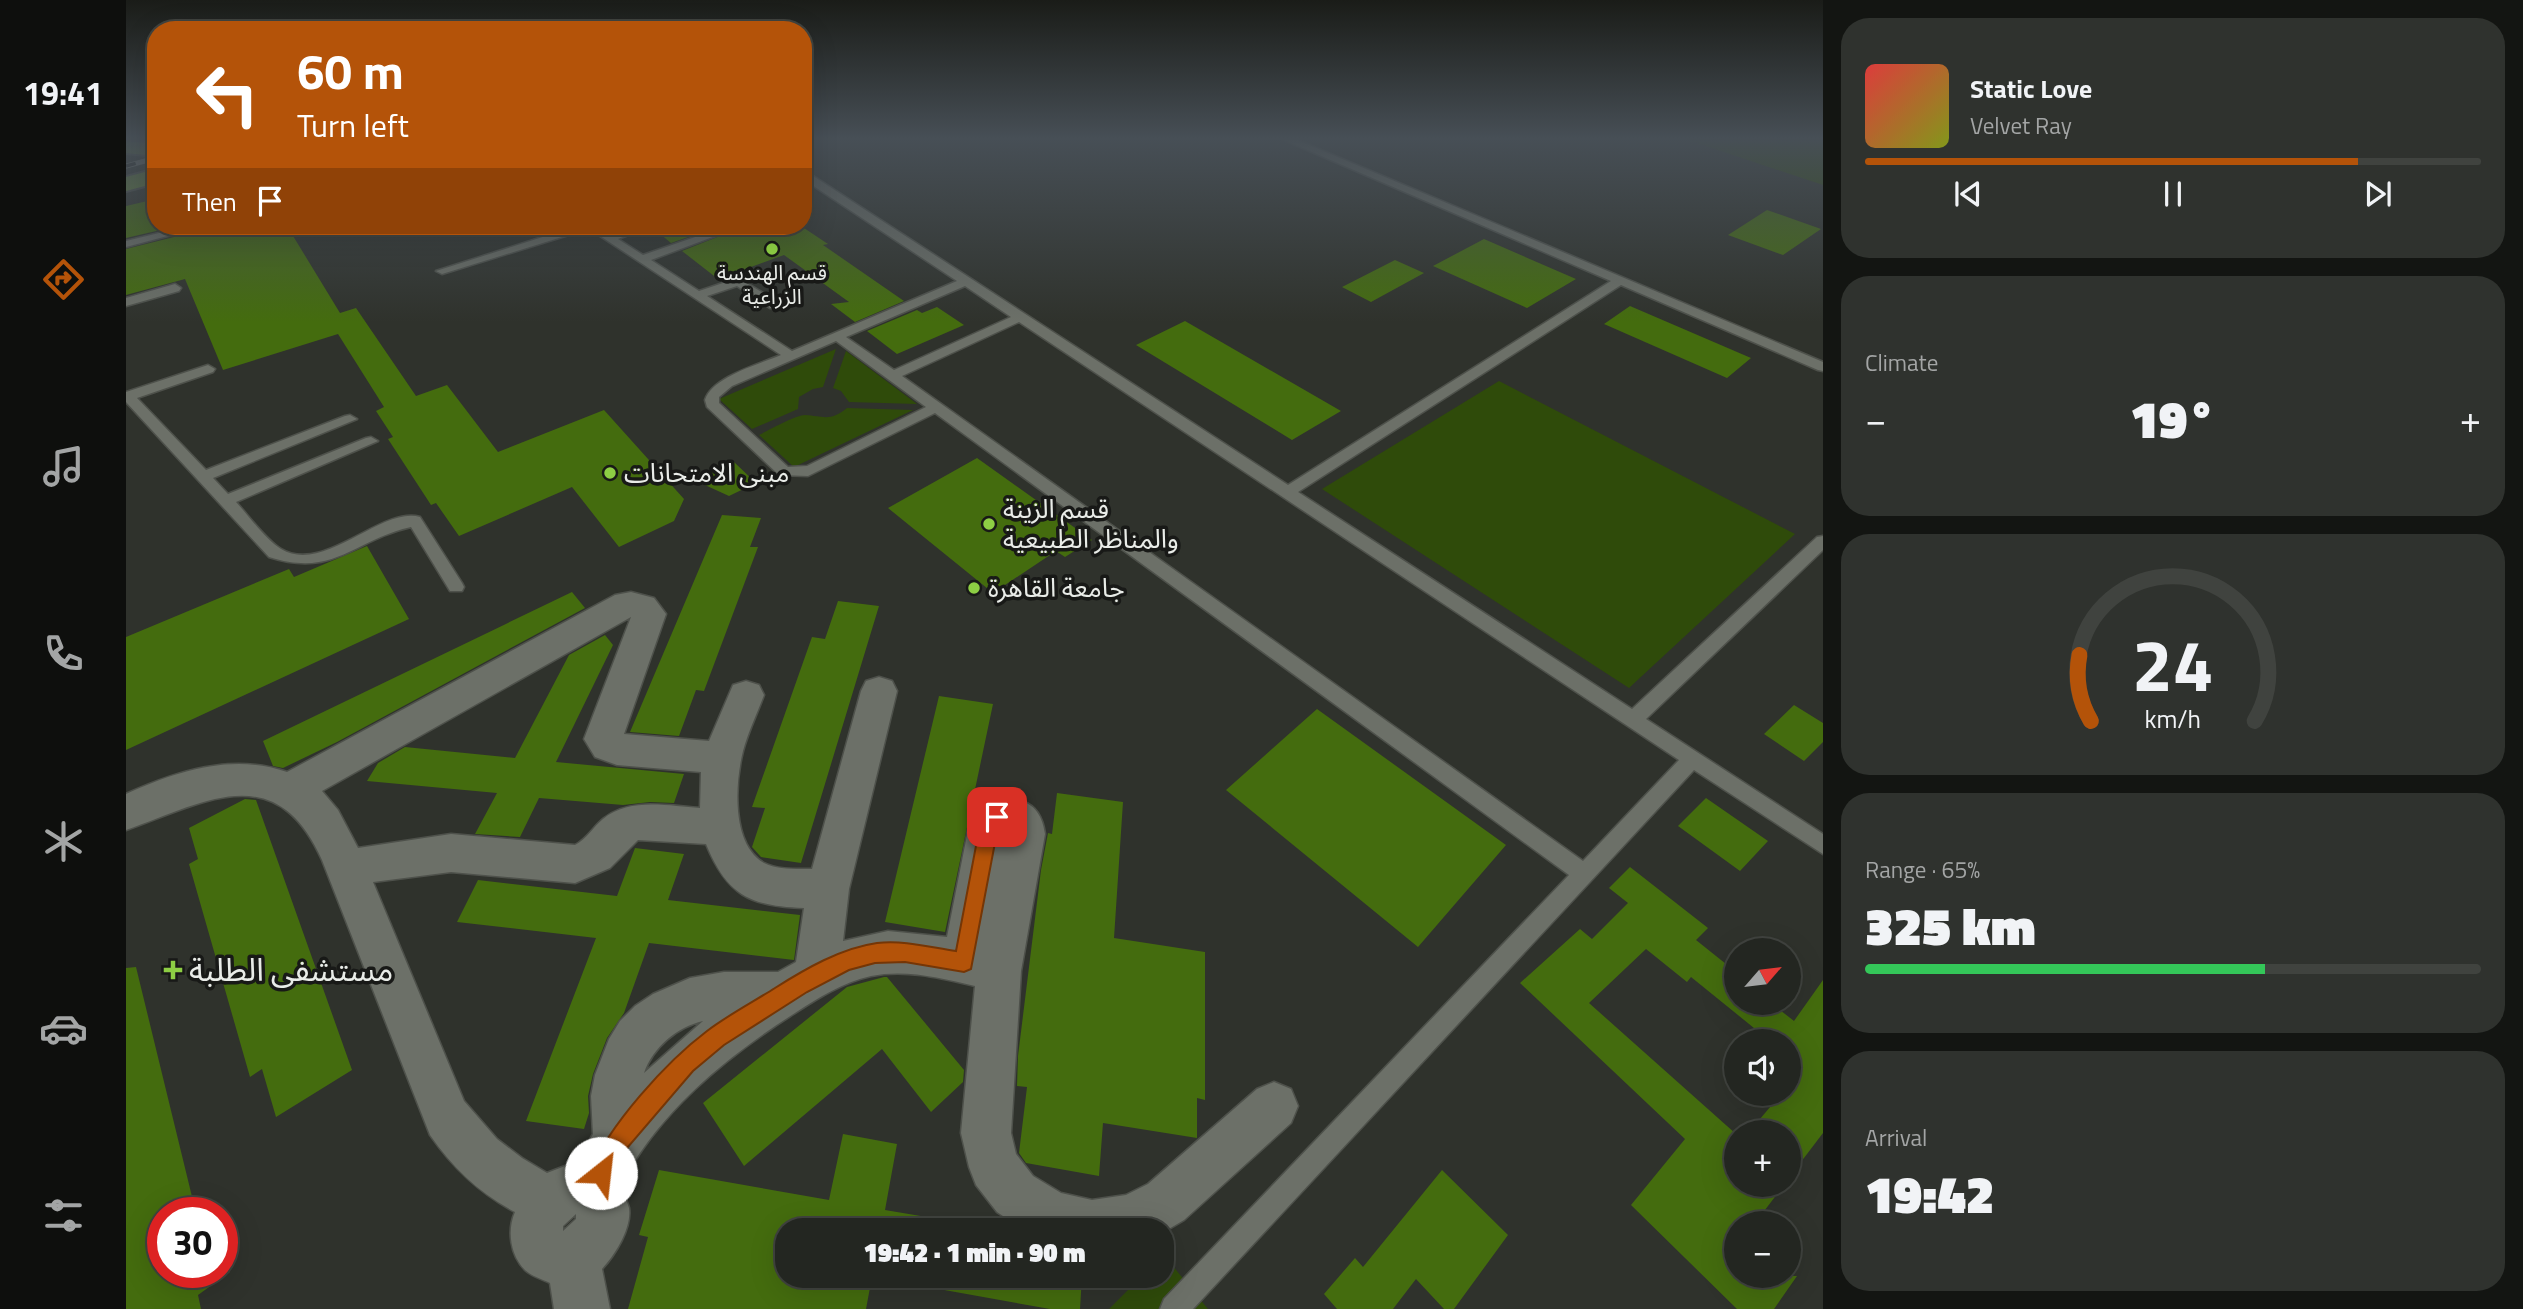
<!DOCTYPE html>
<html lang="en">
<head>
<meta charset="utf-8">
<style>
	:root { --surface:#232621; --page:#2f322e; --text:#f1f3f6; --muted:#a3a5a5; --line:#40433f; --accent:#b45309 }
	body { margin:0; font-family:"Titillium Web","Noto Sans Arabic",sans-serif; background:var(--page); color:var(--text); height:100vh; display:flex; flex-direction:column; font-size:26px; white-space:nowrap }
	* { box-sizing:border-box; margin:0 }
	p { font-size:23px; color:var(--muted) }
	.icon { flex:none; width:38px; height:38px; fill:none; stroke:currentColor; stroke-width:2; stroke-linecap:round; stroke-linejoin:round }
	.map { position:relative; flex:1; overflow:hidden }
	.side { display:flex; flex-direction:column; gap:18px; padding:18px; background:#131512; width:700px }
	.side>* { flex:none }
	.top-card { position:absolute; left:21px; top:21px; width:665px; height:214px; border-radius:28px; box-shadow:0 7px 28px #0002,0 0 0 2px var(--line); background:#b45309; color:#fff; overflow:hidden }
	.needle { width:46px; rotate:62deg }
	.fabs { position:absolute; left:1598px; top:938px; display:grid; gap:14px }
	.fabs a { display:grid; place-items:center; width:77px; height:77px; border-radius:50%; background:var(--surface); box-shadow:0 7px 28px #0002,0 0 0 2px var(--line); font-size:35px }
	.speed { position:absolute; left:21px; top:1197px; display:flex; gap:14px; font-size:35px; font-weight:700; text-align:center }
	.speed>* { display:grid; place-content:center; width:91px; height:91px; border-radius:50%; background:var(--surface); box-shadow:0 7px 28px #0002,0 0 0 2px var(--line); line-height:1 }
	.speed .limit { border:10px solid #d22; background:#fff; color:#111 }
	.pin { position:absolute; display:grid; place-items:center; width:60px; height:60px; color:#fff; margin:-30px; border-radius:14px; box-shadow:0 4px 10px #0006 }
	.me { position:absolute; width:77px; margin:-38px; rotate:29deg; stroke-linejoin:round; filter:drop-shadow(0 0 5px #0008) }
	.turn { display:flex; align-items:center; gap:24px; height:147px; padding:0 35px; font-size:32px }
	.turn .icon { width:91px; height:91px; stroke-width:2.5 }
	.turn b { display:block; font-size:49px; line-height:60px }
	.then { display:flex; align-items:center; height:66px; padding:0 35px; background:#0003; gap:14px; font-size:26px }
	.big { font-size:52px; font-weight:800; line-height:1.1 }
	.side .widget { flex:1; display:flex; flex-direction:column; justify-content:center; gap:10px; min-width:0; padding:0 24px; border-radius:28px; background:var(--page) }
	.side .dial { align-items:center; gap:0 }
	.dial svg { height:182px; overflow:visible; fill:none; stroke:var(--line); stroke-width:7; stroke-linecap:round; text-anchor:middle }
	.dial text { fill:var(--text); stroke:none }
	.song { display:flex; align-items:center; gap:21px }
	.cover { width:84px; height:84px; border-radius:10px; background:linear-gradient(135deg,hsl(0 70% 55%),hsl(70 70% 35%)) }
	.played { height:7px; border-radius:4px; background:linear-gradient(90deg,var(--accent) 80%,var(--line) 80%) }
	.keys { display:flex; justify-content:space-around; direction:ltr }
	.heat { display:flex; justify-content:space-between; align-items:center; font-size:38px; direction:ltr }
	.charge { height:10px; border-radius:5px; background:linear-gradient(90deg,#34c759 65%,var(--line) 0) }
	.trip { position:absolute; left:649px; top:1218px; width:399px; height:70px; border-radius:28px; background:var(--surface); box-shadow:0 7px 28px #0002,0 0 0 2px var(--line); font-weight:800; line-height:70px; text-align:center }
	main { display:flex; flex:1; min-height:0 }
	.dock { display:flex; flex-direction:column; width:126px; justify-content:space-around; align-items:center; background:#0e0f0d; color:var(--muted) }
	.dock .icon { width:49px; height:49px }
	.dock .current { color:var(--accent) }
	.dock b { font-size:32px; color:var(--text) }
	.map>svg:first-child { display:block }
	.green { fill:#2f4b0a }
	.building { fill:#446c0e }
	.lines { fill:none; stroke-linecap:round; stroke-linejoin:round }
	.service-casing { stroke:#4e514b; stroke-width:3 }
	.minor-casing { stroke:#4e514b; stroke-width:3 }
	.primary-casing { stroke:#4e514b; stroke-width:4 }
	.service { fill:#6c7068; fill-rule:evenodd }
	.minor { fill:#6c7068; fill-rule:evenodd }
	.primary { fill:#698d3a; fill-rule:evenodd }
	.rail-casing { stroke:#898c87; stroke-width:5 }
	.rail { stroke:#181917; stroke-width:3.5; stroke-dasharray:10; stroke-linecap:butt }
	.route { fill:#b45309; stroke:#753606; stroke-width:2 }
	.poi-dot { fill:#8dce44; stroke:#181917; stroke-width:2.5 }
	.labels { text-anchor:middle; stroke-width:7; stroke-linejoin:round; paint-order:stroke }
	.far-poi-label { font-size:21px; fill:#e9ece8; stroke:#181917 }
	.poi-label { font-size:26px; fill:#e9ece8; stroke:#181917; text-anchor:start }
	.near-poi-label { font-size:32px; fill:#e9ece8; stroke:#181917; text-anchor:start }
</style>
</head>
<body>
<main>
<nav class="dock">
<b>19:41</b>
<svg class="icon current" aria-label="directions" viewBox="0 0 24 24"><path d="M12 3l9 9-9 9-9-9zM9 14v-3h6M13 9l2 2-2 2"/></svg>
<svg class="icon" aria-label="music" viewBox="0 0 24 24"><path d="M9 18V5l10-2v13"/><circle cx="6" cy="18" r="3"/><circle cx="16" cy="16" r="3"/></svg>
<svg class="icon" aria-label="phone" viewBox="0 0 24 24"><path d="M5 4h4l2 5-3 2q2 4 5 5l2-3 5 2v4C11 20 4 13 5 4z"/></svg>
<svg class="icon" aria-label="climate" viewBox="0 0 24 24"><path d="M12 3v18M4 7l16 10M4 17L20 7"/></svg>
<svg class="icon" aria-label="car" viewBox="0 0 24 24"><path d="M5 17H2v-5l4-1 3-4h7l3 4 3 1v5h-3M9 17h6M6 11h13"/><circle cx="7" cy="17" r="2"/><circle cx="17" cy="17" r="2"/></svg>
<svg class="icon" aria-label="filters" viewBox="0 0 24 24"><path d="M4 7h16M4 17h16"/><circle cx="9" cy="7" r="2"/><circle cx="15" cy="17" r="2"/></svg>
</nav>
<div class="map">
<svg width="1697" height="1309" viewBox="0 0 1697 1309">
	<rect width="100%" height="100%" fill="#2f322c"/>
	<path class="green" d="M1559,139h138v46z
		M710,349l-13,38 -10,2 -14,8 -1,12 -46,20 -33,-30z
		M720,351l71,53 -68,-2 -8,-11 -8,-3z
		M1373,381l296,153 -166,154 -307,-199z
		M721,408l66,2 -119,57 -35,-32c10,-5 37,-20 46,-20 18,1 25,7 42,-7z
		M1037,1254l45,55h-99l33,-33h20z"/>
	<path class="building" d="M30,199v27h22l-52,12v-32z
		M1641,210l54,19 -38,26 -55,-20z
		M82,226h79l53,87 16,-5 60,88 31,-11 51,67 106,-42 80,89 -10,22 -55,26 -47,-60 -113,49 -23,-33 -5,2 -43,-66 5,-2 -17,-26 8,-4 -46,-73 -115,36 -38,-91 -59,16v-46l80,-20z
		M528,226h66l-49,17 -18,-15z
		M619,226h56l27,18 -5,1 81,56 -49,21 -24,-18 18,-2 -65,-47 -66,24 -36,-28z
		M1358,239l92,40 -49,29 -94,-42z
		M1269,260l29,13 -53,29 -29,-15z
		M1504,306l121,52 -24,20 -123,-54z
		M811,307l27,18 -67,29 -30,-23 50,-21 5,3z
		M1059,321l156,90 -49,29 -156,-95z
		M851,458l115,82 -27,17 -9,-6 -63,42 -105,-85z
		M608,462l22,21 -27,13 -35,-16z
		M596,515l39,3 -11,29h8l-54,144 -8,-1 -17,46 -49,-4z
		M241,546l42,73 -283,131v-113l163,-68 5,8z
		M446,592l13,16 -248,134 -54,26 -10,-2 -10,-25z
		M712,601l41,5 -78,257 -40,-6 -9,-10 13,-39 -13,-1 60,-170 13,2z
		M479,635l8,10 -57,117 128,12 -10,29 -24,-1 -27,3 -84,-7 -19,39 -45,-3 22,-41 -130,-12 11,-18 27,-16 110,11 54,-103z
		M813,696l54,8 -48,228 -60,-10z
		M1668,705l29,18v19l-19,19 -40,-27z
		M1191,709l189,136 -88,102 -192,-157z
		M931,793l66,9 -9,136 91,14v148l-8,-2v40l-94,-15 -4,53 -73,-13 -7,-10 8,-66 -10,-1 1,-30 23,-186 7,-37 4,1z
		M1580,798l62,43 -28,30 -62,-45z
		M119,799l11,1 96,270 -76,47 -14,-48 -12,8 -61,-213 9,-5 -9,-31z
		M509,848l49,6 -16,46 132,15 -6,45 -145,-17 -25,70 -17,25 -14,36 -5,22 1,17 -5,16 -58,-8 70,-183 -139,-16 21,-42 139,16z
		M1504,867l78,61 -12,12 40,32v31h35l23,18 29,-41v153l-35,46v-47h-39l32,-38h7v-10l14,-17 -14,-11v-15h-18l-79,-64 -4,5 -41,-33 -57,54 147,131v51h48l-29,38h-19v53h61l-23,33h-37l-106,-104 54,-66 -165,-156 60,-54 12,10 36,-36 -19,-15z
		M10,967l60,246h-33v59h67l-32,23 3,14h-75v-341z
		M758,977h3l77,93 -1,12 -32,30 -49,-63 -138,117 -41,-63 144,-116z
		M717,1134l54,10 -12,66 119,20h-216v46h294l-2,33h-30l-178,-32 -6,32h-238l20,-72 -9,-2 20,-65 170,30z
		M1316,1170l66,65 -54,74h-10l-28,-30 -23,30h-56l-13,-15 31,-36 8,9z"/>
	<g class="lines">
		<defs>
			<path id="service" d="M1156,139h13l528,223v9l-5,-1 -197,-85 -323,207 334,217 185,-172 6,-1v14l-177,169 177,115v20l-129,-84 -501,539h-33l4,-10 405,-424 -634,-462 -127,63 -29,-1 -72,-68 -2,-7c7,-23 55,-36 76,-45l-187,-123 -19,1 -133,41 -6,-3 138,-44 22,-1 15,8 25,-8h15l-33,13 25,16 84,-29h15l-91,34 48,31 39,-13 40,24v6h-8l-33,-22 -30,10 85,55 165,-70 -154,-102v-8l4,1 481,313 323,-204zM839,286l46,31 -117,53 -48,-33zM893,322l660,438 -96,101 -681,-485zM710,341l90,66 -119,59 -19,1 -69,-64v-6l13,-11z
				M62,226h17l-79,21v-6z
				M49,284l6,4 -2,3 -53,15v-8z
				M82,365l7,4 -2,3 -76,26 69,72 139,-54 5,-1 7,4 -144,59 15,16 138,-56 5,-1 7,4 -142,61c12,13 30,38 45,47 43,26 100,-43 139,-32l42,66 2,4 -2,4h-12l-39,-64c-58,13 -76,51 -142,30l-143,-155v-10z"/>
			<path id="minor" d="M505,592l23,6 12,16 -42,120 85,7 24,-56 13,-4 13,4 5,10c-7,19 -16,37 -21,56 -8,32 -12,93 21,112 13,7 33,6 48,6l49,-178 5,-10 13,-4 13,4 5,10 -48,198 -6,52 45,-10 59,6 21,-107 15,-25c29,-11 57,-8 62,29l-24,137 -10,162 5,21 17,22 28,17 31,7 34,-5 22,-11 109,-95 17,-7 17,7 7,17 -7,17 -107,97 -22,13v-3h-138l-27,-18 -21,-27 -7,-18 -8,-34 14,-147c-34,-8 -69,-17 -104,-10 -28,6 -53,22 -76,37 -69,44 -138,100 -175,174 3,6 7,14 9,21 3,20 -14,47 -27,61l8,40h-56l-4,-26c-8,-4 -19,-7 -25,-13 -15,-15 -18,-40 -10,-58 -36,-19 -62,-44 -85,-77l-108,-275c-46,-103 -117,-58 -196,-30v-36c51,-23 106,-41 161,-22l328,-177zM505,617l-47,122 11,18 22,8 84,7 -1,36c-31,-2 -71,-11 -97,11 -10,8 -16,20 -28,26l-124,-11 -93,14 -20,-38 -16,-19zM512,840l68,4c21,51 43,62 98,64l-8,54 -18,10h-54l-34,6 -37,16 -18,12 -15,15 -11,18 -14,36 -4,21 2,38 -15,27 -31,12 -25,-15 -25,-19 -33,-38 -91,-219 78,-10 124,11 35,-15zM577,1021l-59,52c9,-26 33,-46 59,-52zM450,1214v5l-13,12v-5z"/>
			<path id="primary" d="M0,141l30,3v12l-30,-3z
				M30,169v14l-30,8v-14z"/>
		</defs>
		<use href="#service" class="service-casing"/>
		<use href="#minor" class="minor-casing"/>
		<use href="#primary" class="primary-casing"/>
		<use href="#service" class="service"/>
		<use href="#minor" class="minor"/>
		<use href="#primary" class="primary"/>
		<defs>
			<path id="rail" d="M0,166l30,-8"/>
		</defs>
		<use href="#rail" class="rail-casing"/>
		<use href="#rail" class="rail"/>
	</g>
	<linearGradient id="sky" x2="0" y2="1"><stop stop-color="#1a1c18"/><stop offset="0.43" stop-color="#474f56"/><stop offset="1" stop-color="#474f56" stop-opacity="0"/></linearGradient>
	<rect width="1697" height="322" fill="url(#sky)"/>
	<path class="route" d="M871,809l6,2 3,6 -9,15 -26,137 -7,3 -59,-10 -30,1 -26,7 -42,22 -83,53 -31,26 -66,77 -18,33 -8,3 -9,-3 -3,-8c20,-48 77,-111 118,-142 21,-16 46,-29 68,-43 30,-19 66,-40 102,-45 27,-3 52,4 79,8l23,-121 11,-19z"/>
	<g class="poi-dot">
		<circle cx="646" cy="249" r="7"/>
		<circle cx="484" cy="473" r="7"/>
		<circle cx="863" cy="524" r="7"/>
		<circle cx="848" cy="588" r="7"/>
		<path d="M43.5 959.5h7v7h7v7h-7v7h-7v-7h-7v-7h7z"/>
	</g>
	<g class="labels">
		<g class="far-poi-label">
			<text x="646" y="280">قسم الهندسة<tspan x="646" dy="24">الزراعية</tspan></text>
		</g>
		<g class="poi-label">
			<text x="498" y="482">مبنى الامتحانات</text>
			<text x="877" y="518">قسم الزينة<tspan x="877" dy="30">والمناظر الطبيعية</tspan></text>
			<text x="862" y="597">جامعة القاهرة</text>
		</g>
		<g class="near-poi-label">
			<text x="63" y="981">مستشفى الطلبة</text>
		</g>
	</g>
</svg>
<div class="fabs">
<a><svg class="needle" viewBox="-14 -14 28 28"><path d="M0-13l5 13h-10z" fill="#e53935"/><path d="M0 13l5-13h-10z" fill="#a3a5a5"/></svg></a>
<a><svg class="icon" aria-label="sound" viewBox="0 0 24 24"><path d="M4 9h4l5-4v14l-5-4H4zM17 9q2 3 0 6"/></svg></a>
<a>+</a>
<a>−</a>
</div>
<div class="speed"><div class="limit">30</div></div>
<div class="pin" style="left:871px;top:817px;background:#d93025"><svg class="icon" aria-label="arrive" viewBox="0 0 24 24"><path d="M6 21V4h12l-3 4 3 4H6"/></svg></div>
<svg class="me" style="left:475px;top:1173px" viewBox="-20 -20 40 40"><circle r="19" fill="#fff"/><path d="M0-13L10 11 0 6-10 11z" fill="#b45309"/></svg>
<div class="trip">19:42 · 1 min · 90 m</div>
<div class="top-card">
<div class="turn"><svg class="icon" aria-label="left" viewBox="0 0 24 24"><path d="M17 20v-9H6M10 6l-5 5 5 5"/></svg><div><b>60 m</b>Turn left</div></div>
<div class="then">Then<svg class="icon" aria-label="arrive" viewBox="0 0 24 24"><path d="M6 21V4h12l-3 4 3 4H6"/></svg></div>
</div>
</div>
<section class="side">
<div class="widget">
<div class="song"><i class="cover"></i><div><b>Static Love</b><p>Velvet Ray</p></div></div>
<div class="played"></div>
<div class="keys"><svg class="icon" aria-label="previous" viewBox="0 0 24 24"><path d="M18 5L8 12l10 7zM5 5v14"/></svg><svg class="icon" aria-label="pause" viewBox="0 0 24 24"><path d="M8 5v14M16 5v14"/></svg><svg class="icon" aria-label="next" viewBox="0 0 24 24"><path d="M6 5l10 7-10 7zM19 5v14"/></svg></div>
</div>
<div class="widget"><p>Climate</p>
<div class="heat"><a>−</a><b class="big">19°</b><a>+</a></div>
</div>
<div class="widget dial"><svg viewBox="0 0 100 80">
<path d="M14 69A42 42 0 1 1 86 69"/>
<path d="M14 69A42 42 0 0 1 9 40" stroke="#b45309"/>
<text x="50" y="56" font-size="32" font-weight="700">24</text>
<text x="50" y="72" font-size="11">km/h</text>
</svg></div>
<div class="widget"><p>Range · 65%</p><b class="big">325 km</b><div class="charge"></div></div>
<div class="widget"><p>Arrival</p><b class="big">19:42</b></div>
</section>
</main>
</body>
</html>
